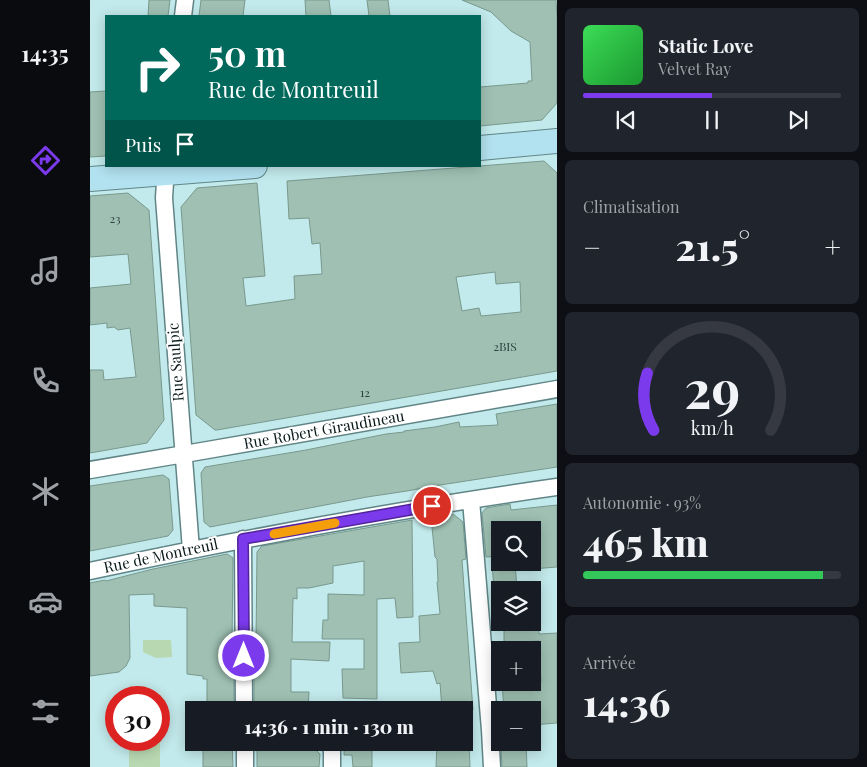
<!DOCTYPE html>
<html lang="fr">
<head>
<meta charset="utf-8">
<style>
	:root { --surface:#171b24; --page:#20242c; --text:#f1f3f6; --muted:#9ea1a6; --line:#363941; --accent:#7c3aed }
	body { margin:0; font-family:"Playfair Display",serif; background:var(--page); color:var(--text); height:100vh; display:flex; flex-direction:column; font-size:19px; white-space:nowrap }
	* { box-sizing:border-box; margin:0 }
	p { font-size:16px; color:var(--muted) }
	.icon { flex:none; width:28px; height:28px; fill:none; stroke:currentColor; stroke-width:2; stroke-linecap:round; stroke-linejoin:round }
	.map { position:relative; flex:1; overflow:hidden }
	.sheet { display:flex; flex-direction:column; gap:8px; padding:8px; background:#0d0f14; width:310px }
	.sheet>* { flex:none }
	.guide { position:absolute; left:15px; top:15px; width:376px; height:152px; border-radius:0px; box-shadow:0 2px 12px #0003; background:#00695c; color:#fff; overflow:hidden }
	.buttons { position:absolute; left:401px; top:521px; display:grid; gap:10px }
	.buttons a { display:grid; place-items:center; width:50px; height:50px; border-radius:0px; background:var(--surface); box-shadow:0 2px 12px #0003; font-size:25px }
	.speed { position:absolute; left:15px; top:686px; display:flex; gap:10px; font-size:25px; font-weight:700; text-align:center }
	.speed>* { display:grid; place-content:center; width:65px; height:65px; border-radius:50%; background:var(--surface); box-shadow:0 2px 12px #0003; line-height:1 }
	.speed .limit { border:8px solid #d22; background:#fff; color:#111 }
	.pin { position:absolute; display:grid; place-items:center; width:42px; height:42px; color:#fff; margin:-21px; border:2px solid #fff; border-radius:50%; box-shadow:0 1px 5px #0007 }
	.me { position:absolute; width:55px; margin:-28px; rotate:0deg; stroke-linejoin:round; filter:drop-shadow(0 0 4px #0008) }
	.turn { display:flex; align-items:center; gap:18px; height:105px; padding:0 20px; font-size:22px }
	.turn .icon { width:65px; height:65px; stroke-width:2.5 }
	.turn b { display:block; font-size:35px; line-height:42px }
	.then { display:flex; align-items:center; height:48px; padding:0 20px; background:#0003; gap:10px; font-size:19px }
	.big { font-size:38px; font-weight:800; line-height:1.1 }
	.sheet .widget { flex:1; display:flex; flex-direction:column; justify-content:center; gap:8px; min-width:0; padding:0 18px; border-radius:8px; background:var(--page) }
	.sheet .dial { align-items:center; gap:0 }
	.dial svg { height:130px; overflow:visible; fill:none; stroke:var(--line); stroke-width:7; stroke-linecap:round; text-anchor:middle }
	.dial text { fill:var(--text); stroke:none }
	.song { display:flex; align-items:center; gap:15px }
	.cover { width:60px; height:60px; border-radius:8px; background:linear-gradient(135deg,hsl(130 70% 55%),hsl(130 70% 35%)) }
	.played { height:5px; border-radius:2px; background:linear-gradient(90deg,var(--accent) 50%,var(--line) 50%) }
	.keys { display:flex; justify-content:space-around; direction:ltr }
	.heat { display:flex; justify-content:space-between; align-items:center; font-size:28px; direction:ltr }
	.charge { height:8px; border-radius:4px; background:linear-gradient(90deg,#34c759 93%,var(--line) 0) }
	.trip { position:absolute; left:95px; top:701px; width:288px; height:50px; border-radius:0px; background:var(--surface); box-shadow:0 2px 12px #0003; font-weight:800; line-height:50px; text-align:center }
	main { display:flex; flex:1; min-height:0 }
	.menu { display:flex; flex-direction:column; width:90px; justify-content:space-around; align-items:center; background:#090b0e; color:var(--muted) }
	.menu .icon { width:35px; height:35px }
	.menu .active { color:var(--accent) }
	.menu b { font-size:22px; color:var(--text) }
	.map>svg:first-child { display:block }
	.green { fill:#b8d8b1 }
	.building { fill:#9fc0b3; stroke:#79998d; fill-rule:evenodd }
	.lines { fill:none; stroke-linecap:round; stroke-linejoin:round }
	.street-casing { stroke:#618587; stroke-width:19 }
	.secondary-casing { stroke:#618587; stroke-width:26 }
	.street { stroke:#fff; stroke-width:16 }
	.secondary { stroke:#b2e1ef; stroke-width:24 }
	.route-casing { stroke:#51269a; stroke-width:12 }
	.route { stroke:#7c3aed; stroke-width:9 }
	.slow { stroke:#f59e0b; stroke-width:9 }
	.labels { text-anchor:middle; stroke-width:4; stroke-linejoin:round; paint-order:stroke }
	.number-label { font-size:12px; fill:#2e423f }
	.street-label { font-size:15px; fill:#091818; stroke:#fff }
</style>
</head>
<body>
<main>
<nav class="menu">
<b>14:35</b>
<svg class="icon active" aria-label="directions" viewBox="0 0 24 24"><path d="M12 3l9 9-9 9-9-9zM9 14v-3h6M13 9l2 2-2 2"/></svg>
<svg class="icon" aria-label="music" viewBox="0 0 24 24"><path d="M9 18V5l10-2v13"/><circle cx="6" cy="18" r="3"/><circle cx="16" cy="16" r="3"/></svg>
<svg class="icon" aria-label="phone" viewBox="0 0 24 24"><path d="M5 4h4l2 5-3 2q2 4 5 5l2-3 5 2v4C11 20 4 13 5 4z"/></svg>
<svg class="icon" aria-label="climate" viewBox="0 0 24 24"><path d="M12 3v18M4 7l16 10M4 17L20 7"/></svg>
<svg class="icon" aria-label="car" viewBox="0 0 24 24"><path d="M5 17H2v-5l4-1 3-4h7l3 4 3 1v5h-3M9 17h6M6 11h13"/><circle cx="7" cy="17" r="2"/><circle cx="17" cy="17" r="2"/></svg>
<svg class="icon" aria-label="filters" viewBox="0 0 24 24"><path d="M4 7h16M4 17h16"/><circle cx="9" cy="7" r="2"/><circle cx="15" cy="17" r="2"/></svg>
</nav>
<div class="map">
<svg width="467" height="767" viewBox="0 0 467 767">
	<rect width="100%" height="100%" fill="#c2e9eb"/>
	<path class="green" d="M53,640h28l1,17 -16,1 -13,-6z
		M69,719l3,2v20l-2,1v25h-31v-25h-3v-2h33z"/>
	<path class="building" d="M59,0h21l-2,16h-20z
		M111,0h44l-2,16h-44z
		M215,0h24l2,16h-25z
		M277,0h21l2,16h-21z
		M372,0h94l1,18v85l-15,17 -62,6v-39l48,-4v-2h4l-2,-39 -19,-11 -20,-19z
		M16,91v65l-16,1v-65z
		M454,161l13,12v198l-340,59h-2l-19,-15 -15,-208 16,-19 60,-5 8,93 -22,2 3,28 49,-7 -1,-23 28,-2 -2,-31 -8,1 -3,-26 -20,1 -2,-38zM405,272l1,12 24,-2 1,30 -40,4 -2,-8 -17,3 -6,-34z
		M38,193l21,17 15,210 -17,23 -57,10v-83h13l1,10 32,-3 -6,-49 -12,2 -4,-3 -7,1v-5l-17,2v-37l41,-4 -3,-30 -38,3v-61z
		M467,404v63l-117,18 -33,6 -40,6 -157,30 -6,-5 -3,-49 4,-6 101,-17 80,-16 18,-2v-1l31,-4 24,-5 1,5 38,-2 -2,-11z
		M73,475l6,4 4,51 -5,6 -78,15v-65z
		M420,504l1,6 46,-5v62l-25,2v-39h-32v26l-14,1 -4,-44 4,-5z
		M363,514l10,8 3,37 -4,1 11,150h-31l-2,-27 -3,1 -4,-13 -32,2 -2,-30 21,-1 -1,-26 21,-2 -3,-32h1l-1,-23 -2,-2 -4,-40z
		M322,520l1,97 -16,1 -2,-20 -18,1v100l-34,-1 -1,-29h22v-30h-42l1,-19h5v-26l36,1v-34l-31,5v17l-24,5h-12v11l-4,-1 -1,44h38l-1,19 -38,-2v33h18l-1,18h-54v-66h2l1,-92 5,-6z
		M137,554l6,4 -1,86h2v66h-27v-31h-4v-3l-16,-2v-66l-33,-2v-12l-25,1 1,63 -4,8 -7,6 -29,4v-93l15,-3 1,1 47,-12z
		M402,562h23l2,28h-23z
		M414,622h34l1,12 18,-1v90l-25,2v-15h-28l-2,-28h39l-2,-41 -35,2z
		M113,742h29l1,25h-30z
		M254,742h28v25h-19l-1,-12h-8z
		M347,742h32l1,25h-34z
		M416,742h20l1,25h-25l-1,-20h5z
		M173,743l48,2 9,9 -1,13h-62v-19z"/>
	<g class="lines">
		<defs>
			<path id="street" d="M93,16l2,-16
				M76,166l-2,32 27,352
				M0,470l112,-19 355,-62
				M381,500l19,230 2,37
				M153,539l1,171
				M0,571c155,-33 310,-62 467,-84
				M155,742v25
				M239,742l3,9v16"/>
			<path id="secondary" d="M390,148l77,-7
				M0,179l165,-13"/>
		</defs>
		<use href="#street" class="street-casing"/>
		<use href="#secondary" class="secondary-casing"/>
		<use href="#street" class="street"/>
		<use href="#secondary" class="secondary"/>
	</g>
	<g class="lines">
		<defs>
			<path id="route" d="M154,656l-1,-117 189,-33"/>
		</defs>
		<use href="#route" class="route-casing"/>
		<use href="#route" class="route"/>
		<path class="slow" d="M184,534l61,-11"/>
	</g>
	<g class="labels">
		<g class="number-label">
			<text x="25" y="223">23</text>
			<text x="415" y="351">2BIS</text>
			<text x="275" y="397">12</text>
		</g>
		<g class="street-label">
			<text transform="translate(86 362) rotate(-94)" y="5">Rue Saulpic</text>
			<text transform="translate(234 430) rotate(-10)" y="5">Rue Robert Giraudineau</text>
			<text transform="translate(71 556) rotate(-12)" y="5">Rue de Montreuil</text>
		</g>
	</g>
</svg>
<div class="buttons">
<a><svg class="icon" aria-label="search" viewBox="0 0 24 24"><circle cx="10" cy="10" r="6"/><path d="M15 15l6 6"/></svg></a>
<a><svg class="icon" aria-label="layers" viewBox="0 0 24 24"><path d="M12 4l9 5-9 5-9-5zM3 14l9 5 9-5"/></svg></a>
<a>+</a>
<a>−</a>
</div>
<div class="speed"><div class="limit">30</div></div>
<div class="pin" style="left:342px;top:506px;background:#d93025"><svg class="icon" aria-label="arrive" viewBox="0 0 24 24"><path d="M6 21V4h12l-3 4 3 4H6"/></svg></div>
<svg class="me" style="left:154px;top:656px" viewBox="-20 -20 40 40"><circle r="17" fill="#7c3aed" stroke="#fff" stroke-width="3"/><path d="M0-11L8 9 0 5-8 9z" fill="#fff"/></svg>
<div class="trip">14:36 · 1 min · 130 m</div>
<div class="guide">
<div class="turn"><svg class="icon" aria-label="right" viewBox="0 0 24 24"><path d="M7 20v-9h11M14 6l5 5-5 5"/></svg><div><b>50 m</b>Rue de Montreuil</div></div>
<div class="then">Puis<svg class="icon" aria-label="arrive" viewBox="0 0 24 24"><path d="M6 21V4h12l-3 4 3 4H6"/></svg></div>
</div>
</div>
<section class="sheet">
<div class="widget">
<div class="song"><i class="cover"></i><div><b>Static Love</b><p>Velvet Ray</p></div></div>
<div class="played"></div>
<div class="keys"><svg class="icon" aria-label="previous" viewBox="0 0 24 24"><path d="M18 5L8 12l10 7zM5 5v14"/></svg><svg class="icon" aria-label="pause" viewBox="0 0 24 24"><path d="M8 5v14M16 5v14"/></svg><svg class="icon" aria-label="next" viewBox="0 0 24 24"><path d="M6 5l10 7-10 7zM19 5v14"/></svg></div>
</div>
<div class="widget"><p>Climatisation</p>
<div class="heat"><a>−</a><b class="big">21.5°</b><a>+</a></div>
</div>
<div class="widget dial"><svg viewBox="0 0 100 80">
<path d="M14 69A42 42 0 1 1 86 69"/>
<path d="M14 69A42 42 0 0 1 10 34" stroke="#7c3aed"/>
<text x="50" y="56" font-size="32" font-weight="700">29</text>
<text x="50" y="72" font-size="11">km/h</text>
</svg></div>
<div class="widget"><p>Autonomie · 93%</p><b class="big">465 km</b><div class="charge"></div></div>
<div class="widget"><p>Arrivée</p><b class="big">14:36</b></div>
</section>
</main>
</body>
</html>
